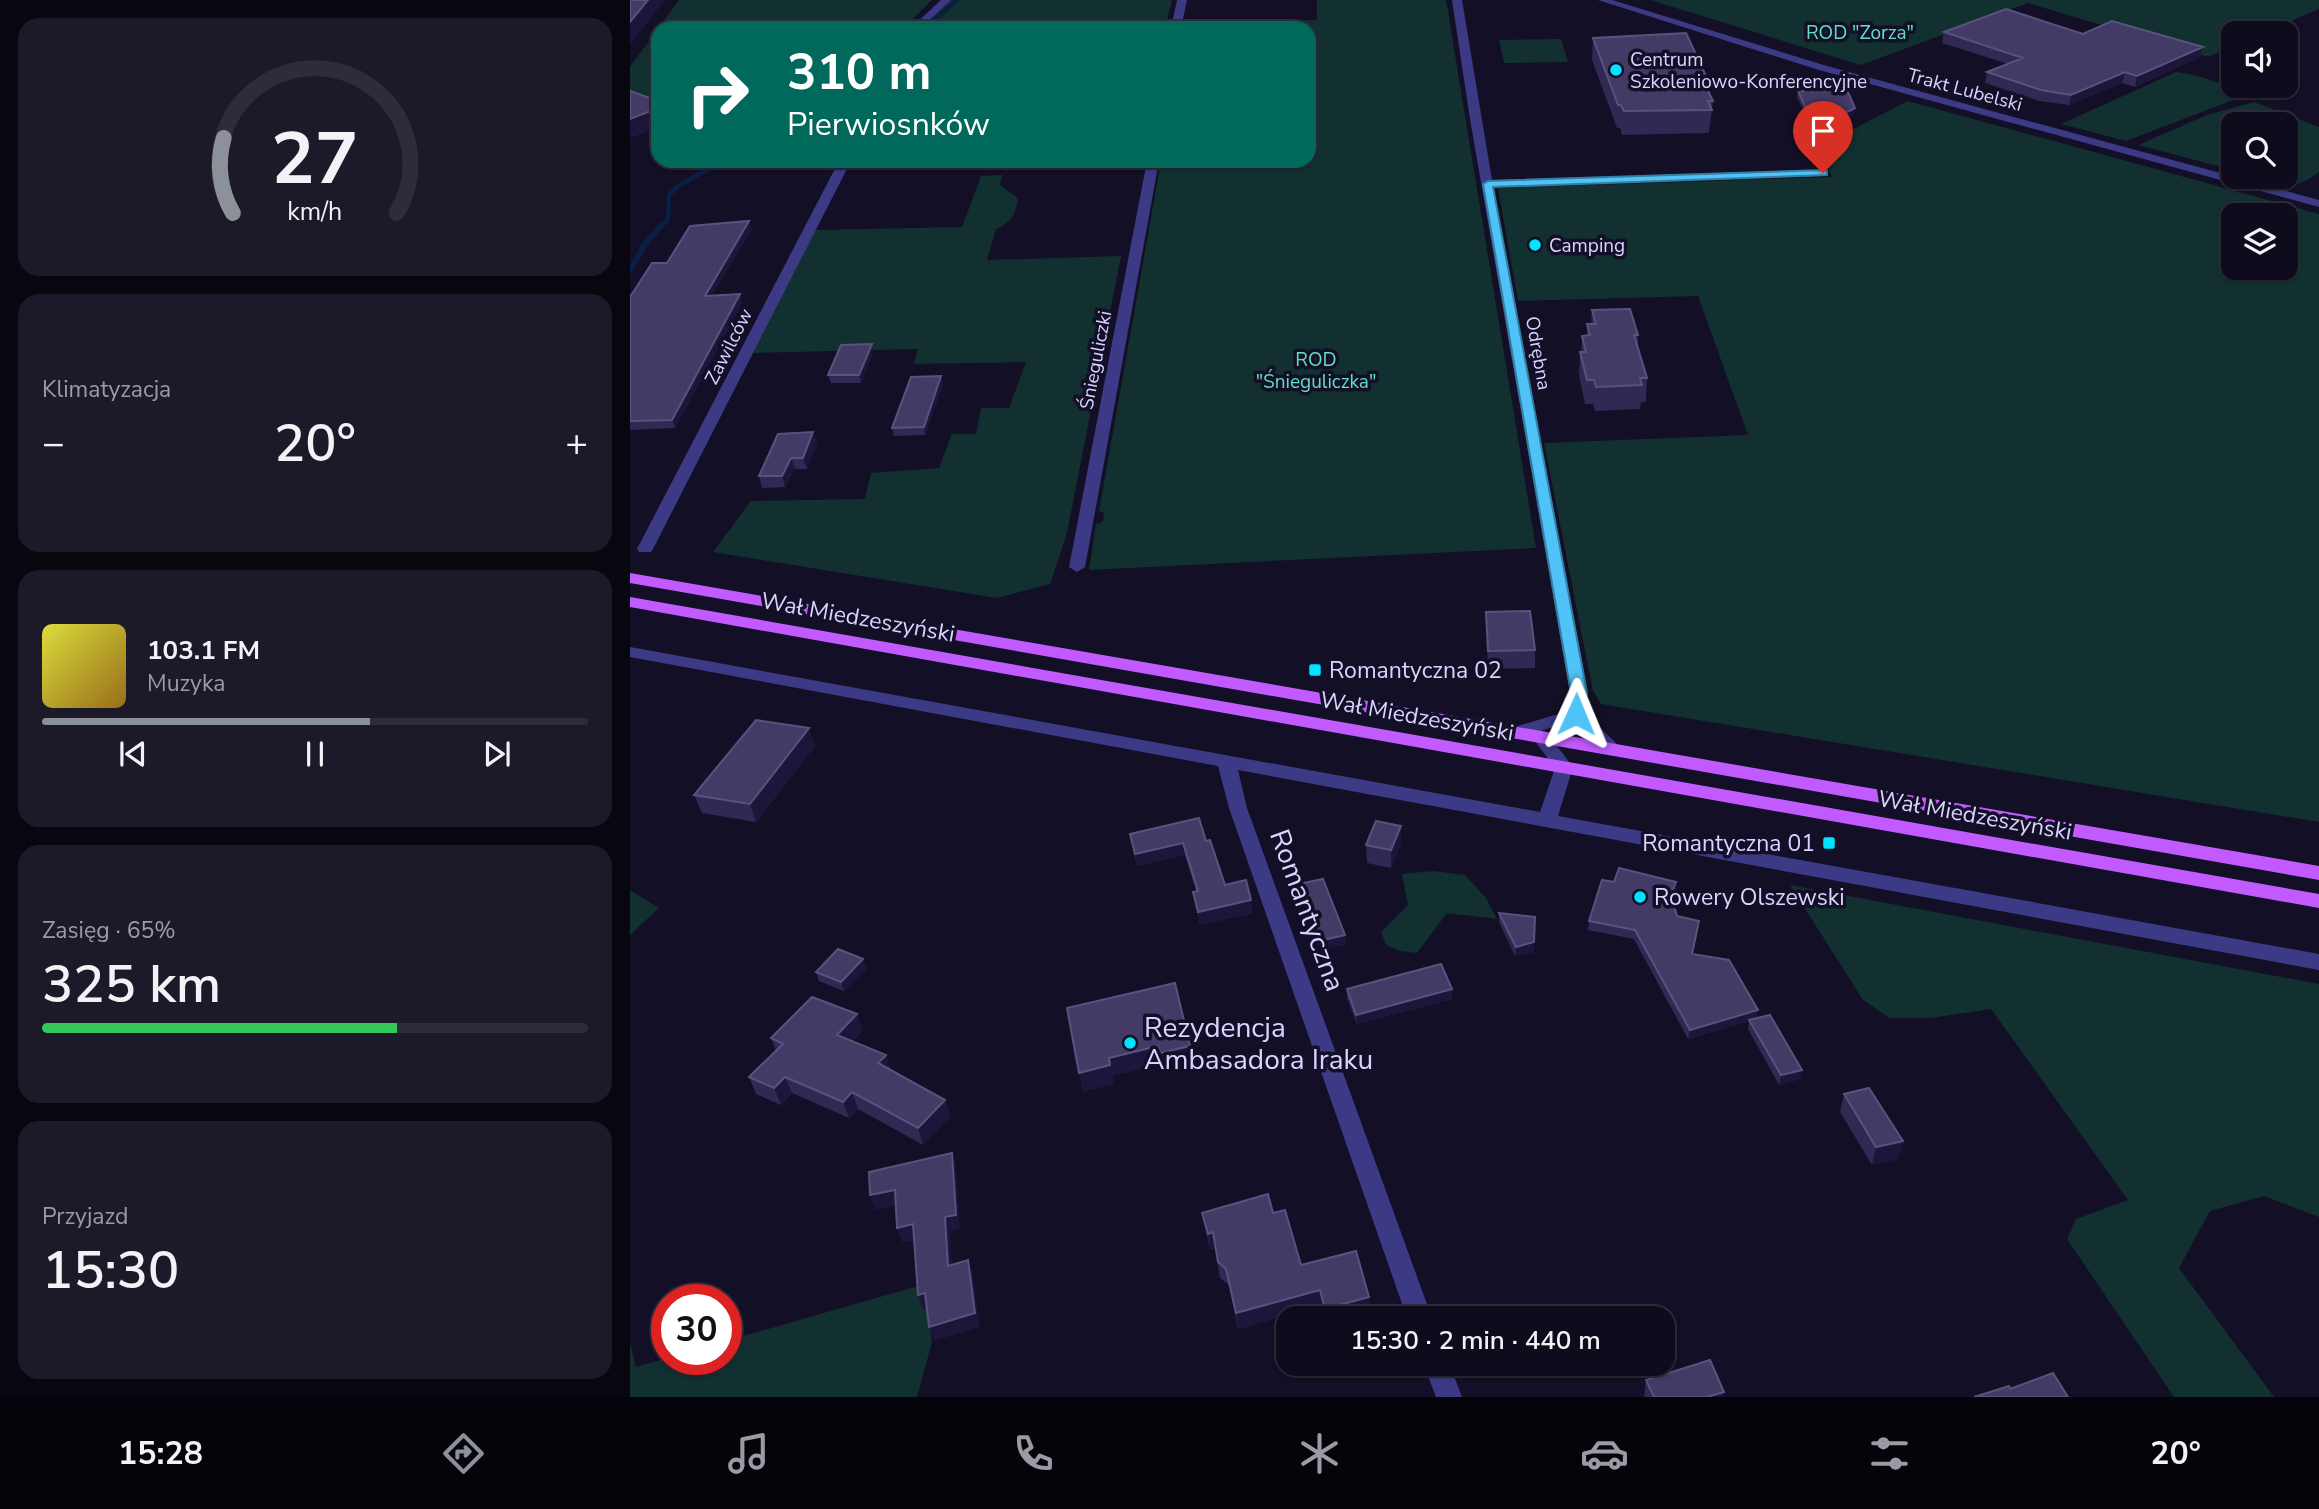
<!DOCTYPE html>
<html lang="pl">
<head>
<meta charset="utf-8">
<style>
	:root { --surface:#0e0b1c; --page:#1c1929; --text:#f1f3f6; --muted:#9b9ba3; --line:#2e2b3b; --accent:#8c9099 }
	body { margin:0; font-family:"Nunito Sans",sans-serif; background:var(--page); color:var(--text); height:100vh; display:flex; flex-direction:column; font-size:26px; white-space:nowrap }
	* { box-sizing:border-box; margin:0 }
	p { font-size:23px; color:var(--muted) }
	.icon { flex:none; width:38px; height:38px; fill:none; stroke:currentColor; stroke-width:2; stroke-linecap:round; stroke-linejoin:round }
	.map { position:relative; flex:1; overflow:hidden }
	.side { display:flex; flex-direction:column; gap:18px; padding:18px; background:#08060f; width:630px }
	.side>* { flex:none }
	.hud { position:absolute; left:21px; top:21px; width:665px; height:147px; border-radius:21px; box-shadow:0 2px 5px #0004,0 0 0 2px var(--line); background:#00695c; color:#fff; overflow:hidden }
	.controls { position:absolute; left:1591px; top:21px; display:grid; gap:14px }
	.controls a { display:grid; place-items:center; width:77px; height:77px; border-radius:14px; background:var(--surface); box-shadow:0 2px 5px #0004,0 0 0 2px var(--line); font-size:35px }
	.speed { position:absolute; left:21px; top:1284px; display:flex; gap:14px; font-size:35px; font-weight:700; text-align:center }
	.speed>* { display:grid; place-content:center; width:91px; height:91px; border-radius:50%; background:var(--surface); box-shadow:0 2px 5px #0004,0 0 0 2px var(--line); line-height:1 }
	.speed .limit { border:10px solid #d22; background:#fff; color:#111 }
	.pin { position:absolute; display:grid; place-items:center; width:60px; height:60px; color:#fff; margin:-72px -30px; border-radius:50% 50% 50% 0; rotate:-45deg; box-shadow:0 0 7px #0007 }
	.pin .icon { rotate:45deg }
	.me { position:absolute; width:77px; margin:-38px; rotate:1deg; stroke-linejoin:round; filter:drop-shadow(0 0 5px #0008) }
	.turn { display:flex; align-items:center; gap:24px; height:147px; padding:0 21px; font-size:32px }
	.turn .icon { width:91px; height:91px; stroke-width:2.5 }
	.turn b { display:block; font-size:49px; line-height:60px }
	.big { font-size:52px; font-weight:600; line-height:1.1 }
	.side .tile { flex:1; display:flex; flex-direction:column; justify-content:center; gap:10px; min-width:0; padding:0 24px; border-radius:21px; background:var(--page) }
	.side .dial { align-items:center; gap:0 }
	.dial svg { height:182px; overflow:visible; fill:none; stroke:var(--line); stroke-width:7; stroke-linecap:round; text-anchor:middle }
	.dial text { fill:var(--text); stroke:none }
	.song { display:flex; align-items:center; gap:21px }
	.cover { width:84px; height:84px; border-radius:10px; background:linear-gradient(135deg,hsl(60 70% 55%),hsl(40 70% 35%)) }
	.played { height:7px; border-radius:4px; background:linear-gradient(90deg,var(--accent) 60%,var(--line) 60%) }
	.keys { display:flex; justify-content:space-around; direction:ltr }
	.heat { display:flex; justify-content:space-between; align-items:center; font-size:38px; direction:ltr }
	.charge { height:10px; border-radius:5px; background:linear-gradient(90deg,#34c759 65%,var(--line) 0) }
	.trip { position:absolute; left:646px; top:1306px; width:399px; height:70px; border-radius:21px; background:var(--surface); box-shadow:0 2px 5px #0004,0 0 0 2px var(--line); font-weight:600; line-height:70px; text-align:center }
	.menu { display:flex; height:112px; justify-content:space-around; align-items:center; background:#06040b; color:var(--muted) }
	.menu .icon { width:49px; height:49px }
	.menu .active { color:var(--accent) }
	.menu b { font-size:32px; color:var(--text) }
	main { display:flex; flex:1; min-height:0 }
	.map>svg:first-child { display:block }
	.green { fill:#12302f; fill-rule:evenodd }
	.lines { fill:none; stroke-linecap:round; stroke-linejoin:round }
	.stream-far1 { stroke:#0a1f44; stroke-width:4.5 }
	.stream { stroke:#0a1f44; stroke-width:6 }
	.minor { fill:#3d3a85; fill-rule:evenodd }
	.major { fill:#c25bff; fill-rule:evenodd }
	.wall { fill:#312854 }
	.shaded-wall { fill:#1d163a }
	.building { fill:#433a66; stroke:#5a527e; stroke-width:2 }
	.route { fill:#4fc3f7; stroke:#337fa1; stroke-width:2 }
	.poi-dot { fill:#00e5ff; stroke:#130f26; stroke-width:2.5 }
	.labels { text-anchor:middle; stroke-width:7; stroke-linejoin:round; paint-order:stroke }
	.far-park-label { font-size:19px; fill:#5fe0c0; stroke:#130f26 }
	.far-poi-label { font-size:19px; fill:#d9d4ff; stroke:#130f26; text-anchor:start }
	.far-street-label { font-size:19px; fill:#d9d4ff; stroke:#130f26 }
	.street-label { font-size:23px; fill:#d9d4ff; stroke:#130f26 }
	.poi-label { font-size:23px; fill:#d9d4ff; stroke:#130f26; text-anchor:start }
	.near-street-label { font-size:28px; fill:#d9d4ff; stroke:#130f26 }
	.near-poi-label { font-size:28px; fill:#d9d4ff; stroke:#130f26; text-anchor:start }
</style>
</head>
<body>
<main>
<section class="side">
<div class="tile dial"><svg viewBox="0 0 100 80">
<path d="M14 69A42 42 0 1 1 86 69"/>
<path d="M14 69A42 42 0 0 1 10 36" stroke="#8c9099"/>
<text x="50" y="56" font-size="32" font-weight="700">27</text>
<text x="50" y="72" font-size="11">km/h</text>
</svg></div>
<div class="tile"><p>Klimatyzacja</p>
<div class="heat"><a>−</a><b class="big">20°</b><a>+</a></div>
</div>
<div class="tile">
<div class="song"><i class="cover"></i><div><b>103.1 FM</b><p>Muzyka</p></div></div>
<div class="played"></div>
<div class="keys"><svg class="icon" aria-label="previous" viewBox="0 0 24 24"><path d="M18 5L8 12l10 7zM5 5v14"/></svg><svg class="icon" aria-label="pause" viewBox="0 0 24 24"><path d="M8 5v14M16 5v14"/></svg><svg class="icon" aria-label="next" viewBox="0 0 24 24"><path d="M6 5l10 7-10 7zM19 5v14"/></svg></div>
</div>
<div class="tile"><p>Zasięg · 65%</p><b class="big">325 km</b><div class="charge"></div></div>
<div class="tile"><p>Przyjazd</p><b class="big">15:30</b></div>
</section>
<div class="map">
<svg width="1689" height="1397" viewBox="0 0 1689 1397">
	<rect width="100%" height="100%" fill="#130f26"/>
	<path class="green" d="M49,0h253l-29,28h-244z
		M321,0h221l-6,24 -244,4z
		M687,0h129l90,548 -447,22 7,-46 7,-2 1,-9 -5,-2 62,-350h148v-133h-125l1,-5 132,-3z
		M1020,0h669v9l-56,24h-30v13l-25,11 -180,-54 -167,62z
		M28,29v81l-28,-10v-33z
		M931,39l7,23 -64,1 -5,-23z
		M1546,72c22,3 48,10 65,25l-115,44 -65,-17z
		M1278,101l411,113v608l-718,-118 -8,-13 -49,-248 204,-8 -50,-139 -180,5 -20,-113 334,-11 -8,-17 2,-17zM1603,215h53v53h-53z
		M1624,102l65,25v45c-25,20 -34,13 -62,5h29v-53h-53v46l-95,-25 69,-30z
		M372,175l-2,10 18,13c-3,18 -7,24 -22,31l-9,31 134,-4 -54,277 -17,51 -53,14 -284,-46 38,-51 114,-2 6,-26 68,-5 13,-34h24l5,-26h28l17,-46 -112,2 4,-15 -165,4 62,-123 147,-3 19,-51z
		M803,871l32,4 21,23 11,21 -50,-6 -30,40 -17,-2 -14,-6 -5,-13 27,-27 -6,-31z
		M1160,885l529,99v233l-55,-21 -54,15 -31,57 95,129h-100l-107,-158 9,-20 52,-19 -137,-191 -60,9h-41l-27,-18z
		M0,890l29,18 -29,27z
		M295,1284l7,58 -15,55h-287v-54l6,24 31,-9 59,2v-19z"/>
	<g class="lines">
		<path class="stream-far1" d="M295,28l32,-28
			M31,227l7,-8 1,-24 9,-9 45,-25"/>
		<path class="stream" d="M0,270l15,-26 17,-19"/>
		<path class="minor" d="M311,0h10l-30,28h-10z
			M547,0h10l-6,28h-10z
			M822,0h10l30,180 331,-10 6,3 -6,3 -330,11 95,506 -3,20 33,32 3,4 -3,4h-12l-33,-32 -59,18 -9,-6 3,-4 60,-18 2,-18 -100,-574z
			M968,0h14l215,66 492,134v7l-500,-137z
			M209,161h12l-198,388 -2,3h-12l-2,-3z
			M517,161h12l-74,406 -8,5 -8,-5z
			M0,647l910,165 15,-44 -23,-31 9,-6 6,2 26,34 -15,49 761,138v16l-1081,-200 9,38 185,510h-25l-178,-510 -11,-42 -588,-109z
			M793,1363h26l13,34h-26z"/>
		<path class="major" d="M0,573l1689,293v14l-1689,-297z
			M0,597l1689,297v14l-1689,-301z"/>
	</g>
	<path class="wall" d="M1314,32l139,2 120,13 -3,10 -65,30 -13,-4 -53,22 -30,-4 -54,-18 2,-11 21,-8 -66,-21z
		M963,38l113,38 -1,9 8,16 -4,32 -87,2 -2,-7h-3l-25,-68z
		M1168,91l57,17 -1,7 -40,19 -17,-37z
		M122,229l-40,66 28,-1 2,9 -67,125 -45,2v-133l37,-34z
		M962,310l46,25v12l9,31 -1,24h-5l-1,7 -45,2 -2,-7h-8l-6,-28 1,-24h1l1,-16 5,-1v-11h4z
		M243,352l-12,31h-30l-3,-8z
		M311,376l2,8 -18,51 -31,1 -2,-8z
		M183,432l4,12 -10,25h-12l-10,18 -23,1 -3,-12z
		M856,612l49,38v18l-47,1z
		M185,746l-59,76 -54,-9 -8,-18z
		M500,834l76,7 19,44 28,28 -53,12 -7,-33 3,-1 -11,-36 -48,11z
		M771,844l-10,24 -24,-5 -1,-18z
		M984,882h62l-1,9 -3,8 5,17 22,5 -7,33 65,64 43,61 -21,6 -31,-56 1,-8 -61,18 -54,-100 -46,-9 1,-9z
		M669,884l47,60 -26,6 -20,-57z
		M869,913l35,39 -19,4 -16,-34z
		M233,959l3,10 -22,22 -25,-10 -3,-9z
		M717,989l105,10 -95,25 -10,-26z
		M227,1014l5,17 -9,10 33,14 5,15 54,30 5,17 -27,28 -65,-36 -9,9 -57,-25 -11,12 -25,-11 -7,-17 27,-26 -5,-13z
		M1214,1094l59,47 -5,18 -26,6 -32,-53z
		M572,1213h71l28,52 69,47 -19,6h-26l-3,-13 -84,24 -9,-44 -9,-7 -5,-30 -5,2z
		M1016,1380l77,17h-79z"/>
	<path class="shaded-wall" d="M18,0h17l-35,45v-23z
		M1573,47l-3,10 -65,30 2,-11z
		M1495,72l-3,11 -53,22 2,-10z
		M28,108v20l-28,10v-19z
		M1225,108l-1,7 -40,19 1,-6z
		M119,221l3,8 -45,75 -2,-8z
		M110,294l2,9 -67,125 -3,-8z
		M242,344l1,8 -12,31 -2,-8z
		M311,376l2,8 -18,51 -1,-8z
		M183,432l4,12 -10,25 -4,-11z
		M161,458l4,11 -10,18 -3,-11z
		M179,728l6,18 -59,76 -6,-18z
		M771,826v18l-10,24v-18z
		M553,843l2,12 -48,11 -2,-12z
		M1046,882l-1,9 -5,13 1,-9z
		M621,900l2,13 -53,12 -2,-13z
		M905,926l-1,26 -19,4 1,-9z
		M715,935l1,9 -26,6 -1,-9z
		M233,959l3,10 -22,22 -3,-9z
		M822,989v10l-95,25 -1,-9z
		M1128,1010l-1,9 -69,20 2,-9z
		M227,1014l5,17 -19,21 -6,-17z
		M528,1046l4,18 -49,12 1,8 -31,8 -4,-19 30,-15z
		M560,1046l4,18 -31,8 -3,-19z
		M256,1055l6,17 -14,-9z
		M1172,1070l-2,9 -21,6 2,-10z
		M155,1077l7,16 -11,12 -7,-17z
		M222,1092l6,17 -9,9 -6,-16z
		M315,1100l5,17 -27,28 -5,-17z
		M1273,1141l-5,18 -26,6 4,-18z
		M322,1153l4,15 4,61 -10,3 3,48 -5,-14 -3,-49z
		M265,1190l6,14 -26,6 -5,-15z
		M283,1224l5,15 -15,4 -6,-15z
		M583,1232l2,16 -5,2 -2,-16z
		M338,1260l5,15 7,52 -46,14 -5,-14z
		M690,1290l2,15 -84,24 -2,-16z
		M295,1293l5,14 -7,3 -5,-15z
		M739,1297l1,15 -19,6h-25l-1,-9z
		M1094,1392l-1,5h-16z"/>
	<path class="building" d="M0,0h18l-18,22z
		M1376,9l77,25 29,-13 91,26 -66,29 -12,-4 -54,23 -30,-5 -54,-18 36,-14 -79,-26z
		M1056,33l20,43 -6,-2 13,27h-5l4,9 -88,1 -3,-6h-3l-25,-67z
		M1217,90l8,18 -40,20 -17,-37z
		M0,91l28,10v7l-28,11z
		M119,221l-44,75 35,-2 -68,126 -42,1v-124l22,-34h15l23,-37z
		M1000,309l8,26h-4l13,43h-7l2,7 -46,2 -2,-7h-7l-7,-28h6l-4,-16 8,-1 -3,-11h9l-4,-14z
		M242,344l-13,31h-31l13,-30z
		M311,376l-17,51 -32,1 19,-51z
		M183,432l-10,26h-12l-9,18h-23l19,-42z
		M900,611l5,39 -47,1 -2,-39z
		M126,720l53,8 -59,76 -56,-9z
		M569,818l7,23 4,-1 15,45 21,-5 5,20 -53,12 -5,-20 5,-1 -15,-48 -48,11 -5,-20z
		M746,821l25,5 -10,24 -25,-5z
		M989,868l57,14 -5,13 6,21 22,5 -7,33 37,6 29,50 -68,20 -55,-100 -46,-9 13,-41 12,2z
		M693,879l22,56 -26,6 -20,-57z
		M869,913l36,4 -1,25 -18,5z
		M208,949l25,10 -22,23 -25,-10z
		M811,964l11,25 -96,26 -9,-26z
		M545,983l15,63 -30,7 -2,-7 -49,12 1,7 -31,8 -12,-65z
		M182,997l45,17 -20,21 49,20 -8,8 67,37 -27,28 -66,-36 -9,10 -58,-25 -11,11 -25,-11 34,-33 -12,-6z
		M1140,1015l32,55 -21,5 -32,-55z
		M1239,1088l34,53 -27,6 -32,-53z
		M322,1153l4,62 -11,2 3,49 20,-6 7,53 -46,14 -4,-34 -7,2 -5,-71 -16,4 -2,-38 -25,5 -1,-23z
		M638,1194l5,19 12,-3 16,55 55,-14 13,46 -44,12 -5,-19 -84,23 -10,-44 -8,-7 -5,-30 -5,2 -6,-21z
		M1080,1360l14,32 -17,5h-53l-8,-17z
		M1423,1373l15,24h-94l35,-11 1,3z"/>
	<path class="route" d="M1193,170l4,1v4l-334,12 94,506 -5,25h-12l-2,-4 3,-21 -88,-509 5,-3z"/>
	<g class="poi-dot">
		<circle cx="986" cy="70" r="7"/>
		<circle cx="905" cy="245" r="7"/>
		<rect x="678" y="663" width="14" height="14" rx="3.5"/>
		<rect x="1192" y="836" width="14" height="14" rx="3.5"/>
		<circle cx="1010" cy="897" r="7"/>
		<circle cx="500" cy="1043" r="7"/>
	</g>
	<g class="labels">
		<g class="far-park-label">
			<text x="1230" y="39">ROD "Zorza"</text>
			<text x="686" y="366">ROD<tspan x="686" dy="22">"Śnieguliczka"</tspan></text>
		</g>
		<g class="far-poi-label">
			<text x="1000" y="66">Centrum<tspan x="1000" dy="22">Szkoleniowo-Konferencyjne</tspan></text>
			<text x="919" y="252">Camping</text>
		</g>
		<g class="far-street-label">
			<text transform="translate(1335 89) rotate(15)" y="7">Trakt Lubelski</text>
			<text transform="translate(98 346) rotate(-63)" y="7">Zawilców</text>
			<text transform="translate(909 353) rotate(80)" y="7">Odrębna</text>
			<text transform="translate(465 360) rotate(-79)" y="7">Śnieguliczki</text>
		</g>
		<g class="street-label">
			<text transform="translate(228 617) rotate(10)" y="8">Wał Miedzeszyński</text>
			<text transform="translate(787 716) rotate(10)" y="8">Wał Miedzeszyński</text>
			<text transform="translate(1345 815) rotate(10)" y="8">Wał Miedzeszyński</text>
		</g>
		<g class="poi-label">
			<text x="699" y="678">Romantyczna 02</text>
			<text x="1185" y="851" text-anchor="end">Romantyczna 01</text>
			<text x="1024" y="905">Rowery Olszewski</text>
		</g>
		<g class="near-street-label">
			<text transform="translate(678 910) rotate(70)" y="10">Romantyczna</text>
		</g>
		<g class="near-poi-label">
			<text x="514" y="1037">Rezydencja<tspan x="514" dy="32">Ambasadora Iraku</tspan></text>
		</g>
	</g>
</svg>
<div class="controls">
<a><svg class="icon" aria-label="sound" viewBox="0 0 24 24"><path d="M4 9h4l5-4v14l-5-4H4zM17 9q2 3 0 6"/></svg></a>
<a><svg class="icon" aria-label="search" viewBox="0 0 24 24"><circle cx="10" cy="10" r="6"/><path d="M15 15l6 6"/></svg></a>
<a><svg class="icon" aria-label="layers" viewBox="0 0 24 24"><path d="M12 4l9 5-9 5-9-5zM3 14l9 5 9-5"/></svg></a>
</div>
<div class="speed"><div class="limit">30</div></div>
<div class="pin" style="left:1193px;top:173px;background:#d93025"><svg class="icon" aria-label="arrive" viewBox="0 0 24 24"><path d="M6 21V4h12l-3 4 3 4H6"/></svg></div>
<svg class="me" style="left:946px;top:714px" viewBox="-20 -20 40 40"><path d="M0-17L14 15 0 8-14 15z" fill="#4fc3f7" stroke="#fff" stroke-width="4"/></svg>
<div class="trip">15:30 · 2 min · 440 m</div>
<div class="hud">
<div class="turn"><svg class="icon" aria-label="right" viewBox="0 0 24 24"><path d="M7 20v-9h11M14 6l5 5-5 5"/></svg><div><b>310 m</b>Pierwiosnków</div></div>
</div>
</div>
</main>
<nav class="menu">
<b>15:28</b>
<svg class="icon active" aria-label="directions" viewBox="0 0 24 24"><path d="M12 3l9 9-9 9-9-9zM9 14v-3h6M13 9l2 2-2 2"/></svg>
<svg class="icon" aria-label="music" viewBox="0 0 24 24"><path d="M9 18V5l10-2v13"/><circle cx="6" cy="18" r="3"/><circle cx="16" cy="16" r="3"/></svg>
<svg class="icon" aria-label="phone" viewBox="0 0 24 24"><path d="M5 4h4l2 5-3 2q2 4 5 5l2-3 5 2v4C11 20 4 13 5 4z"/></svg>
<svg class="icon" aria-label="climate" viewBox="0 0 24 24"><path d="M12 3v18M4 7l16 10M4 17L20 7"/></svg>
<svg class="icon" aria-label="car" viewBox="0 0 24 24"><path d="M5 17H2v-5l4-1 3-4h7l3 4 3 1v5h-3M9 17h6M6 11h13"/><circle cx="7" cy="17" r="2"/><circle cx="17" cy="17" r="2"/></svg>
<svg class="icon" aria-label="filters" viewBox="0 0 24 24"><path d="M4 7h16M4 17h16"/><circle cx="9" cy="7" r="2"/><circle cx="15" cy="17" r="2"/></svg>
<b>20°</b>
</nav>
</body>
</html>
